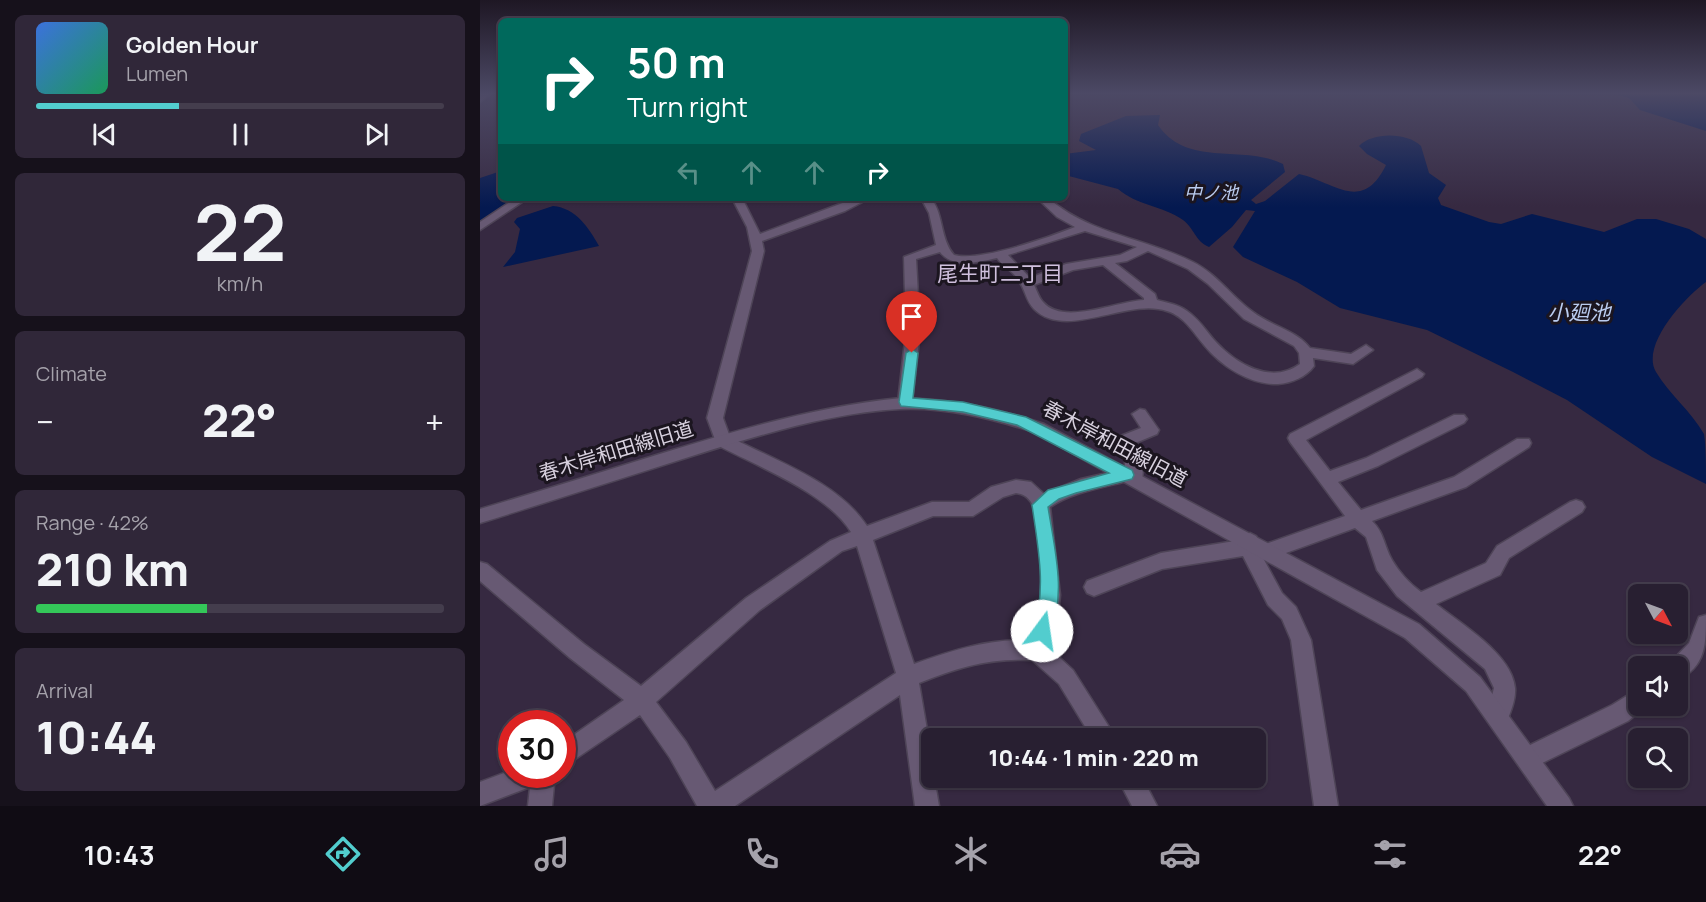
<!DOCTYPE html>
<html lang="en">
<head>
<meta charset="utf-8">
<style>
	:root { --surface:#281f31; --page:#302739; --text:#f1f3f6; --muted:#a5a2ab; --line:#443d4d; --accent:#52cdce }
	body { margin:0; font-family:Manrope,"Noto Sans JP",sans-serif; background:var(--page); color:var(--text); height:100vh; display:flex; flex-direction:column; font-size:22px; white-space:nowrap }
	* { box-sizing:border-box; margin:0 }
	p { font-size:20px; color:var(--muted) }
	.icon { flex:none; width:33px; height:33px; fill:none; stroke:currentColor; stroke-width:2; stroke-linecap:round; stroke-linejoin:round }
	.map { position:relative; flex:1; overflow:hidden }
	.sheet { display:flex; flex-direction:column; gap:15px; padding:15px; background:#16111b; width:480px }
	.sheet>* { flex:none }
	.top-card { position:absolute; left:18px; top:18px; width:570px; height:183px; border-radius:9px; box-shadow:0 2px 4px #0004,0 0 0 2px var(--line); background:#00695c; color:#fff; overflow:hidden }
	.needle { width:39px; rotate:131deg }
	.controls { position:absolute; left:1148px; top:584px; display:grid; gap:12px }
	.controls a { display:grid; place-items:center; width:60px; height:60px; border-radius:9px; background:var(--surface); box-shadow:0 2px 4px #0004,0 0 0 2px var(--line); font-size:30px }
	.speed { position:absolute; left:18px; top:710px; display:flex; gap:12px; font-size:30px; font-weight:700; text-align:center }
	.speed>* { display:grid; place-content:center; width:78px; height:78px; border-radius:50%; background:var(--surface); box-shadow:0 2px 4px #0004,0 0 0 2px var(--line); line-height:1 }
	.speed .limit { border:9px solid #d22; background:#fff; color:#111 }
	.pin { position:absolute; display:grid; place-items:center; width:51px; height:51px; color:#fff; margin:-62px -26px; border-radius:50% 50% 50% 0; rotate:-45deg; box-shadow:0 0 6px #0007 }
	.pin .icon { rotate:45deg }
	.me { position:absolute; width:66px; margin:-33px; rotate:14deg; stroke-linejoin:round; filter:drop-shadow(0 0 4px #0008) }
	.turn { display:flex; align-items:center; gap:21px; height:126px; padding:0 30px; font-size:27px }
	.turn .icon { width:78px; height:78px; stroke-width:2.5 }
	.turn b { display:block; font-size:42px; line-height:51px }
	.lanes { display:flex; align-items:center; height:57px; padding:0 30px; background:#0003; justify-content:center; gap:30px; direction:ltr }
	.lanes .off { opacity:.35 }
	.big { font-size:45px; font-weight:800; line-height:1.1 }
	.sheet .card { flex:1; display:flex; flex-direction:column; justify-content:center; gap:9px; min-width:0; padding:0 21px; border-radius:9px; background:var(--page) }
	.sheet .dial { align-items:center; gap:0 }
	.dial b { font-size:78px; line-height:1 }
	.song { display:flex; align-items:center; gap:18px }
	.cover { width:72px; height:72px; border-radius:9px; background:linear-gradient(135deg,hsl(220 70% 55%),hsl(150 70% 35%)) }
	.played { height:6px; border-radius:3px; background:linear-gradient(90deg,var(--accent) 35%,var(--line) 35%) }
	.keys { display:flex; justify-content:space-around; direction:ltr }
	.heat { display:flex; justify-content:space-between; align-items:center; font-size:33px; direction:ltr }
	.charge { height:9px; border-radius:4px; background:linear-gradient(90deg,#34c759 42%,var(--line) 0) }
	.trip { position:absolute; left:441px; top:728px; width:345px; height:60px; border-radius:9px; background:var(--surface); box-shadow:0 2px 4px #0004,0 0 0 2px var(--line); font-weight:800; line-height:60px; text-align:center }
	.menu { display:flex; height:96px; justify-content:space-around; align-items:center; background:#100c14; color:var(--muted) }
	.menu .icon { width:42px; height:42px }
	.menu .selected { color:var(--accent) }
	.menu b { font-size:27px; color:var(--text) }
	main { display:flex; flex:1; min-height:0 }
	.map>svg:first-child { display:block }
	.water { fill:#041950 }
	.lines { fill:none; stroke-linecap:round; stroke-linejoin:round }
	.minor-casing { stroke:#4e4457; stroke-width:3 }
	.tertiary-casing { stroke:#4e4457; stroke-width:3 }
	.minor { fill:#675973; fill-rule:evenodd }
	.tertiary { fill:#675973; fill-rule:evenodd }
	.route { fill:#52cdce; stroke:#358586; stroke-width:1.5 }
	.labels { text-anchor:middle; stroke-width:6; stroke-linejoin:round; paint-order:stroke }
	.far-water-label { font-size:18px; font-style:italic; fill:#baccf0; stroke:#1b151f }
	.street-label { font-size:20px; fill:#d8d1df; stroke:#1b151f }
	.neighbourhood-label { font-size:21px; fill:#d0c0de; stroke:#1b151f }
	.water-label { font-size:21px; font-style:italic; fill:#baccf0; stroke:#1b151f }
</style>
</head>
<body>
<main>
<section class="sheet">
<div class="card">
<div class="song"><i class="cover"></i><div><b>Golden Hour</b><p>Lumen</p></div></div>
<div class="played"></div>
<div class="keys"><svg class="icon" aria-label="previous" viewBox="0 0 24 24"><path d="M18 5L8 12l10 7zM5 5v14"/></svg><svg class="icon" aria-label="pause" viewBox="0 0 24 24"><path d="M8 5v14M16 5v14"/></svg><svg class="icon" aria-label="next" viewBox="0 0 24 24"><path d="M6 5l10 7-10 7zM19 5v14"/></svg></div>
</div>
<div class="card dial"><b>22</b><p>km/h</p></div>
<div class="card"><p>Climate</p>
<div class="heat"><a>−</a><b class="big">22°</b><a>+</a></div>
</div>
<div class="card"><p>Range · 42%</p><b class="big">210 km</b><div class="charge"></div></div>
<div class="card"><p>Arrival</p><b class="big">10:44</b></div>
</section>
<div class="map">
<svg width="1226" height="806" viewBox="0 0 1226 806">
	<rect width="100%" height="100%" fill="#362941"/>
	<path class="water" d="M1134,94h92v37l-66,-21 -11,-12z
		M680,115l-2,10c29,43 85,19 125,39l2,8 -34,28 5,4 9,-3 34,-27c36,8 63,40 87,-9l-19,-11 -8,-8c13,-14 48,-14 62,0l8,27 17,12 -8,13 3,7 48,17 12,2 31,-10 72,18 33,-13h19l33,10 17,10v43c-20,14 -66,63 -50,90 13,22 35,39 48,62 2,12 2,36 2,50l-54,-27 -85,-57 -54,-28 -86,-42 -87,-22 -43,-26 -54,-25 -10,-10 22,-36 -9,-1 -14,17 -23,20c-14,-6 -15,-19 -26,-27 -20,-14 -47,-15 -65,-31l-53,-14v-21l31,-4 -17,-9 2,-7 45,-18z
		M21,171v27h18l-39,24v-44z
		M73,206c23,2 36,22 46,40l-96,21 12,-15 5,-23 -6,-7 3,-4z"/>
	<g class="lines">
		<defs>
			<path id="minor" d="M10,94l-10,8 1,-8z
				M36,198h12l-48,32v-8z
				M252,198h10l18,36 96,-36h14l-25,13 -83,30 2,10 -41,167 7,19c46,24 108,45 137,89l65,-24h37l22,-15 25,-7 15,2 13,12 37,-15 44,-10v-8l-9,-20 2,-4 23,-9 -9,-14 8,-5 5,1 14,20 -2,4 -24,10c6,12 14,27 7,40l-6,2 -7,-5c-26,7 -54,11 -77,26l10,88 -2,21 -11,30 26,24 43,68h-24l-33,-54 -27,-24c-43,-2 -73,7 -113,23l13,76v18h2l5,29h-24l-15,-111 -165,111h-38l-27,-48 -30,-43 -78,53v-25l62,-43 -54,-42 -90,-77v-19l7,2 97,80 57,42 105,-88 84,-57 21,-9c-24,-39 -92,-65 -134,-87l-10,-27 45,-167 -5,-24zM536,493c7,1 11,3 15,9 9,17 12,81 9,102 -1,13 -6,24 -11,36 -41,-1 -76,10 -115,24l-41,-124 60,-24h40l30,-19zM377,546l39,127 -181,118 -29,-49 -30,-40 104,-92 82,-59z
				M441,198h10c13,17 9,41 23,57 26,7 96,-18 121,-28l-18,-10 -20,-19h11c41,36 97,40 145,64 24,12 39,35 60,50 18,14 43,18 57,36l41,6 15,-9 7,5 -20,14 -40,-6 1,8c-8,11 -22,17 -36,18 -28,1 -57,-18 -74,-39 -11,-13 -20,-29 -37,-34 -39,-14 -101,30 -133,-2 -8,-8 -9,-20 -15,-28 -5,-10 -16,-14 -22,-23 -19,4 -44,11 -57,-6l-24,7 4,73 -8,70 -7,5 -5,-1 -2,-4 8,-70 -2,-75 32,-12 -7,-32zM605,231l52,16 -17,8 -54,9 -36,14 -22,-23zM668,251l40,18 20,15 36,35 50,27 5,7 1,11c-29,21 -64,0 -85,-23 -9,-10 -16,-22 -28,-30 -9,-7 -20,-8 -30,-11l-2,-6 -40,-31 12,-2zM623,265l41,33v2c-27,1 -81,26 -101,2 -4,-4 -6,-11 -9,-17l39,-15z
				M937,369l7,5 -2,3 -116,63 24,31 36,-13 88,-43h10l3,4 -3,4 -86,43 -40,16 23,28 93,-33 63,-38h12l2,4 -2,4 -63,40 -94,34c12,11 12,25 20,39 7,12 18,24 29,32l65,-29 11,-17 73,-44 6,-2 6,2 3,5 -3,5 -73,46 -9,17 -64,29c25,20 76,50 79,84 1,12 -5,25 -9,36l-8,3 -8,-3 -3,-8 7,-28 -9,-19 -88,-73 -20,-26 -11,-33 -11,-9 -86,31 -6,-2 -3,-6 3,-6 82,-29 -55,-74 -2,-4 2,-4z
				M770,533l6,3 3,5 -2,6 25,46 14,14 15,33 27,166h-24l-23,-166 -9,-21 -14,-14 -25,-49 -81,13 -68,27 -7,-3 -3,-6 3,-6 74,-28 80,-13 3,-4z
				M1226,615c0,29 0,52 -29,65v-14h-9l2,-3 19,-20 10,-26z
				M1158,689v16h9l-19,16 -92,45 -8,3 -8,-3 -3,-8 3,-8 92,-45z
				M32,770v4h43l-3,32h-24l2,-19 -50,19v-24z
				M637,777h25l15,29h-25z"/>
			<path id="tertiary" d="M421,398c56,2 91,9 143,26l375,200 61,53 89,121 4,8h-26l-81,-115 -61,-53 -371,-206c-44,-14 -88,-25 -134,-23 -71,4 -140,26 -208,47 -70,22 -141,45 -212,67v-14c61,-18 122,-37 183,-56 79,-24 156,-47 238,-55z"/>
		</defs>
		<use href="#minor" class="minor-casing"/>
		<use href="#tertiary" class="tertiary-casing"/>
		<use href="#minor" class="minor"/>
		<use href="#tertiary" class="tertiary"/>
	</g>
	<linearGradient id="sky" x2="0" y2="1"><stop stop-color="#1e1724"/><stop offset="0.45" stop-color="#4c4965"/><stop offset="1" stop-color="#4c4965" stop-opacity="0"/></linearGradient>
	<rect width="1226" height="207" fill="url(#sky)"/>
	<path class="route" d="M432,349l6,4 -5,45 50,4 63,15 106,53 2,5 -2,4 -56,14 -17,6 -11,8c7,44 19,88 1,130l-7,2 -6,-2 -3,-6c14,-42 5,-83 -1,-126l16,-15 61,-17 -92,-48 -54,-13 -62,-6 -2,-4 7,-49z"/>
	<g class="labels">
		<g class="far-water-label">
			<text x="731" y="199">中ノ池</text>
		</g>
		<g class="street-label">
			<text transform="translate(635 444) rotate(28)" y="7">春木岸和田線旧道</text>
			<text transform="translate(136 451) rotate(-17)" y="7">春木岸和田線旧道</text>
		</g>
		<g class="neighbourhood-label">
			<text x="520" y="281">尾生町二丁目</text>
		</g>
		<g class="water-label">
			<text x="1099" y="320">小廻池</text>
		</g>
	</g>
</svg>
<div class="controls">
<a><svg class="needle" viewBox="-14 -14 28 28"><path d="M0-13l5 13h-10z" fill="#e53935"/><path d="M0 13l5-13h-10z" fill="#a5a2ab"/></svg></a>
<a><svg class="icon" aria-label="sound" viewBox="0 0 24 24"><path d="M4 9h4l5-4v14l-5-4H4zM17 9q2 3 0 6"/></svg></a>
<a><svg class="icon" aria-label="search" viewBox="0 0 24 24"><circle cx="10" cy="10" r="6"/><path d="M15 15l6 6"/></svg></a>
</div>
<div class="speed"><div class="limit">30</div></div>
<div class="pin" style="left:432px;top:353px;background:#d93025"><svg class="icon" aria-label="arrive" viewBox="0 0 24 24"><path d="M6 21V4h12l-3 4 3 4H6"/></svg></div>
<svg class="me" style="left:562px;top:631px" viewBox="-20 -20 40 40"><circle r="19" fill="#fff"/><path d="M0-13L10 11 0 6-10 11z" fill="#52cdce"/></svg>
<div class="trip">10:44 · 1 min · 220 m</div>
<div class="top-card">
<div class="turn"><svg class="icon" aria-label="right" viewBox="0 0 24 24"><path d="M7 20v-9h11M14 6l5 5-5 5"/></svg><div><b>50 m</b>Turn right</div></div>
<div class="lanes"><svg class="icon off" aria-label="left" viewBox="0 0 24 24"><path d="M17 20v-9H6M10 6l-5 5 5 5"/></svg><svg class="icon off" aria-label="ahead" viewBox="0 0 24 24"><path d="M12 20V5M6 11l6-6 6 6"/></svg><svg class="icon off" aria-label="ahead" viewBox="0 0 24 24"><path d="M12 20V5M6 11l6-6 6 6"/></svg><svg class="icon" aria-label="right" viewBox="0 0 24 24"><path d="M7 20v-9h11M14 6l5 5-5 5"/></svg></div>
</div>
</div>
</main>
<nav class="menu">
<b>10:43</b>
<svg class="icon selected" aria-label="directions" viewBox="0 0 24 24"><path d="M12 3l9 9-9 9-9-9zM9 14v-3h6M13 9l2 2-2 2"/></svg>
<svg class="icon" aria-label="music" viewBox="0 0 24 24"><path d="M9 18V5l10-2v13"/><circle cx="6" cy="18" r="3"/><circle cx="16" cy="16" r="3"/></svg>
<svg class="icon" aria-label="phone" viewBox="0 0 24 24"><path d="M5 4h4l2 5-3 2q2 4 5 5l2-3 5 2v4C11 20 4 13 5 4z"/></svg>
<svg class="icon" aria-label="climate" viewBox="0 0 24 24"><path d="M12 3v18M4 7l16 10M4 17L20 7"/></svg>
<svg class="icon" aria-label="car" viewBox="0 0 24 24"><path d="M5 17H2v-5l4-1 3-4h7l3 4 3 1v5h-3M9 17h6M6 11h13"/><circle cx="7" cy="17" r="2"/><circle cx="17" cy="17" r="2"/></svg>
<svg class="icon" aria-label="filters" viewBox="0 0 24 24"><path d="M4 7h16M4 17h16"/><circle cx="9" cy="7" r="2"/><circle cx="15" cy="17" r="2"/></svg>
<b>22°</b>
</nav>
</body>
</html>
